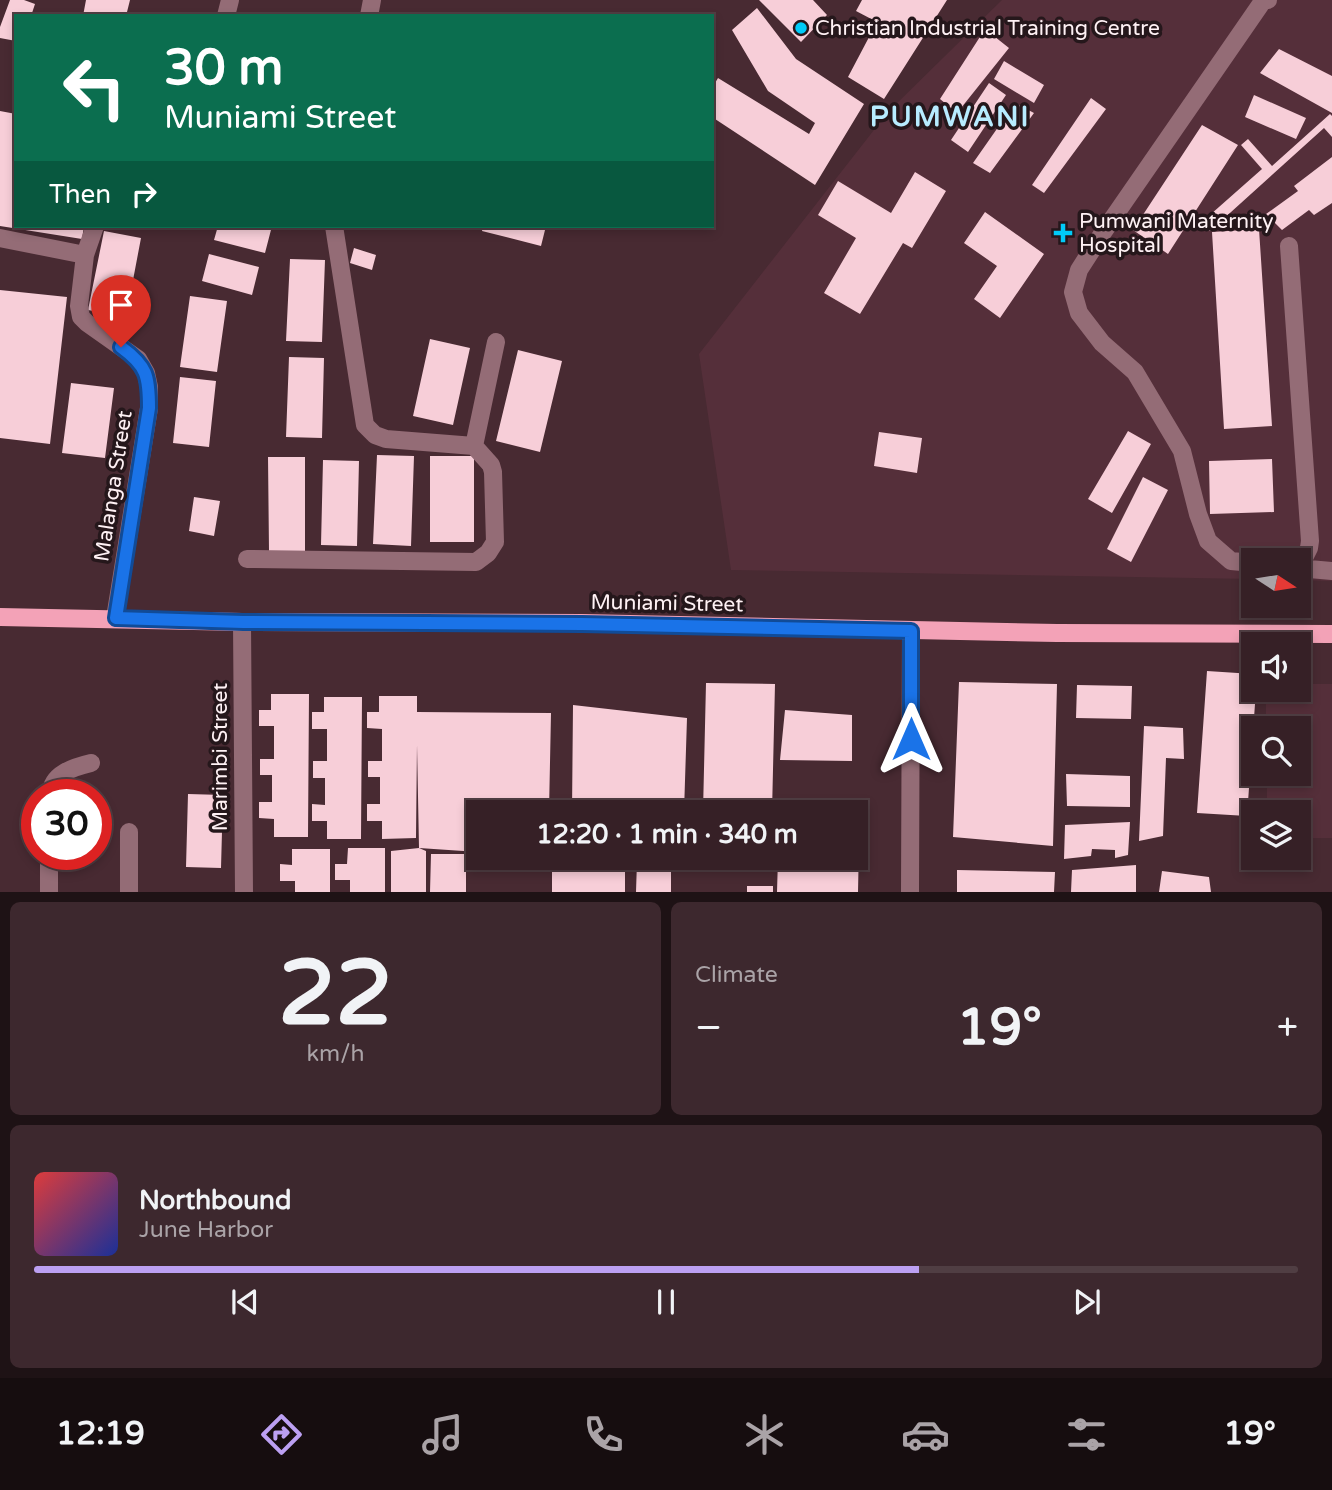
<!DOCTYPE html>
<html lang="en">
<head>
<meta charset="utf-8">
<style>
	:root { --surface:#362026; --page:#3d282e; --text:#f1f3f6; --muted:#aaa3a7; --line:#503e43; --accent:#bca0f2 }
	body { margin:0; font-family:"Varela Round",sans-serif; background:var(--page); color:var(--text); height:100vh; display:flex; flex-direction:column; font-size:26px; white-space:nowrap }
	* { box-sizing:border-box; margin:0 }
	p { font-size:23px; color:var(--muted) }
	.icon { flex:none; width:38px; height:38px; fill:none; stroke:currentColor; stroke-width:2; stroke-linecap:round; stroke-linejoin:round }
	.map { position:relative; height:892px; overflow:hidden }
	.sheet { display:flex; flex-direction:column; gap:10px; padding:10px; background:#1e1215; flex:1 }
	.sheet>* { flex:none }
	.banner { position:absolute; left:14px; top:14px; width:700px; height:214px; border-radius:0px; box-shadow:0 4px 10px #0003,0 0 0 2px var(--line); background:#0b6e4f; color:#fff; overflow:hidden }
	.needle { width:46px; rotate:102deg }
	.controls { position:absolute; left:1241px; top:548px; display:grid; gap:14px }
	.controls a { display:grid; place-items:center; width:70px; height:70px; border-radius:0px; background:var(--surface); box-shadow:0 4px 10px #0003,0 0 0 2px var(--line); font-size:35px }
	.speed { position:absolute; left:21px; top:779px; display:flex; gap:14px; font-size:35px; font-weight:700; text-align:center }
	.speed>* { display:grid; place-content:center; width:91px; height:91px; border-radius:50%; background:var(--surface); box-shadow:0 4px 10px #0003,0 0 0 2px var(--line); line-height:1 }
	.speed .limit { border:10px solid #d22; background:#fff; color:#111 }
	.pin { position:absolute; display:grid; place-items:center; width:60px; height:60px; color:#fff; margin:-72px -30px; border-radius:50% 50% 50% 0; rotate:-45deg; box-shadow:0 0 7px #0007 }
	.pin .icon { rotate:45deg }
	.me { position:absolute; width:77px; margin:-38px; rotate:0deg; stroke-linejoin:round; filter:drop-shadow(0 0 5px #0008) }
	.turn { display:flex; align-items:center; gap:24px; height:147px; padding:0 35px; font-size:32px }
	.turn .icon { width:91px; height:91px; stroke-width:2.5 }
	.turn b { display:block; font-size:49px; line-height:60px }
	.then { display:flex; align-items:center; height:66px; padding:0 35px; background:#0003; gap:14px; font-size:26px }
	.big { font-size:52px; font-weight:700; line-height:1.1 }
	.sheet .tile { flex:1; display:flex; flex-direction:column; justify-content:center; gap:10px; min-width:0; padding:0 24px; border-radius:10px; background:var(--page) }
	.sheet .dial { align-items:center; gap:0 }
	.dial b { font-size:91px; line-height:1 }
	.song { display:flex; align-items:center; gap:21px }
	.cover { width:84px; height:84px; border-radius:10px; background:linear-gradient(135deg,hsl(0 70% 55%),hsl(230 70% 35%)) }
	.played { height:7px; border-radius:4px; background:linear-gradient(90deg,var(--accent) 70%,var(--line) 70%) }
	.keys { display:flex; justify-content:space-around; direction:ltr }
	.heat { display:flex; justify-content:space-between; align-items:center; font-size:38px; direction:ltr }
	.sheet .tiles { flex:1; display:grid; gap:10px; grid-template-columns:1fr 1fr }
	.tile:last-child { grid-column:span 2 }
	.trip { position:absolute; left:466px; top:800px; width:402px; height:70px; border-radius:0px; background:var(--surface); box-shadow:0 4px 10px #0003,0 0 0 2px var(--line); font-weight:700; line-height:70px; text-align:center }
	.menu { display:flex; height:112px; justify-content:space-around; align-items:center; background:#160d0f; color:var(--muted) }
	.menu .icon { width:49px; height:49px }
	.menu .active { color:var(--accent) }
	.menu b { font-size:32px; color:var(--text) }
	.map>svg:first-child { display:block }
	.built { fill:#552f3a }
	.building { fill:#f7ced8 }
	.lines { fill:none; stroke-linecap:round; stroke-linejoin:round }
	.minor { stroke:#946c76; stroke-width:18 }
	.major { stroke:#f3a2b7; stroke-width:18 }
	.route-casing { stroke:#114b97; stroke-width:18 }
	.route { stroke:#1a73e8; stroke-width:12 }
	.poi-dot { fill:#00cbf8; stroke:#25171b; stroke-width:2.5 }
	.labels { text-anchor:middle; stroke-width:7; stroke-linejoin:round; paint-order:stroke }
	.poi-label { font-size:21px; fill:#fef1f4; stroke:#25171b; text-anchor:start }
	.street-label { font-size:21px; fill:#fef1f4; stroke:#25171b }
	.district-label { font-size:28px; font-weight:bold; letter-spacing:2px; fill:#b7ecff; stroke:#25171b }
</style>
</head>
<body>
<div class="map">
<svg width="1332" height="892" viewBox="0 0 1332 892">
	<rect width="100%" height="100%" fill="#482a32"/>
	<path class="built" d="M1002,0h330v581l-33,-1 -1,-20h-45v19l-522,-9 -32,-216 189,-242z
		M1299,684h33v154h-33l-1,-26h-31v-38h31v-46h-32v-38h32z"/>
	<path class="building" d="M10,0h14l11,4 -4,12h-15v25l-16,-3v-11z
		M86,0h44l-4,16h-43z
		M759,0h54l14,15 -26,27z
		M862,0h85l-63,99 -36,-22 29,-55 -21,-11z
		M757,8l39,51 68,45 -49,81 -103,-68v-29l6,-10 91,56 6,-11 -47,-32 -36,-61z
		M985,29l24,19 -52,65 -17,-14z
		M1279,49l53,27v37l-72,-40z
		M1004,61l40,24 -10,18 -40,-24z
		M989,83l17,12 -38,57 -17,-12z
		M1254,95l52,23 -10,21 -51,-22z
		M1091,98l15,11 -62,84 -12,-8z
		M1015,103l19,10 -44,60 -17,-10z
		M0,111l16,3v112h68l-2,13 -82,-13z
		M1330,114l2,2v21l-8,-9 -114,103 -8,-9 60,-53 -21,-24 7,-6 24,27z
		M1202,125l36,20 -70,109 -35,-24z
		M1332,157v46l-18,12 -5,-5 -27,20 -16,-16 32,-23 -4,-5z
		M915,172l31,19 -34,57 -9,-5 -43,71 -36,-21 32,-55 -38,-23 20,-34 53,32z
		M985,212l59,42 -44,64 -26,-19 23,-33 -33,-23z
		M218,226h54l-7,27 -51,-13z
		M483,226h63l-5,20 -59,-15z
		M1259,229l13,197 -48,3 -12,-197z
		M104,231l37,7 -15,79 -38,-7z
		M354,248l22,7 -4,15 -22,-7z
		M209,254l50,13 -7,28 -50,-14z
		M290,259l35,1 -3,82 -36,-1z
		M0,290l67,7 -17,147 -50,-6z
		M190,296l37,5 -10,71 -37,-5z
		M430,339l40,9 -17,77 -40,-9z
		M518,350l44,11 -22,91 -44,-11z
		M289,357l35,1 -2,80 -36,-1z
		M180,377l36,4 -7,66 -36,-4z
		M71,383l43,5 -9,70 -43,-5z
		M1128,431l23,13 -39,69 -24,-14z
		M879,432l43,6 -5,35 -43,-7z
		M377,455l37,1 -3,90 -38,-2z
		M430,456h44v86h-44z
		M268,457h37v94h-36z
		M1272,459l2,53 -64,2 -1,-53z
		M323,460l36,1 -2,85 -36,-1z
		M1143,477l25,13 -37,72 -24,-13z
		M194,497l26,4 -6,35 -25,-5z
		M1207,671l46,3v16h3l-9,126 -50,-3z
		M959,682l98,2 -4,162 -100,-9z
		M706,683l69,1 -3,128h-69z
		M1077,685l55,1 -1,33 -55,-1z
		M271,694h38l-1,143h-34v-18l-15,-1v-16h13v-27h-12v-16h14v-33h-15v-16h12z
		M379,696h38v16l134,1 -2,99h-71v40l-59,-4 7,3v41h-35v-41l28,-3 -2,-103 -1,93 -34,1v-18h-15v-17h13v-27h-12v-16h14v-32l-15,-1v-16h12z
		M324,697h38l-1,142h-34v-18h-15v-17l13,1v-27h-12v-17h14v-32h-15v-17h12z
		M573,705l114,13 -3,94h-112z
		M785,710l67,5v46l-72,-1z
		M1144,726l39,2 1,31 -18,-1 -3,78 -24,5z
		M1066,774l64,2v31l-63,-1z
		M188,794l35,1 -2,73 -35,-1z
		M1130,822l-2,33 -13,3v-8l-23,-1 -1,7 -27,3 1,-34z
		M856,843h3l-1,49h-81l1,-34h78z
		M348,848h37v44h-35v-12h-15v-16h12z
		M292,849h38v43h-35v-11h-15v-17l12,1z
		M431,854h35v38h-36z
		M637,861l34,3v28h-35z
		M1136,865v27h-65l1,-22z
		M625,867v25h-73v-23z
		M957,870l98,2 -1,20h-97z
		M1162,871l47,6 2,15h-52z
		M747,886h26v6h-26z"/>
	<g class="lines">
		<path class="minor" d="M226,16l4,-16
			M369,16l3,-16
			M95,226l-10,29 -6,51 2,11 6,6 51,36 8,14 3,14v21l-34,210
			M334,226l31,199 10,10 11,4 88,7 22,-104
			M0,238l85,17
			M1289,246l21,295 -1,7 -10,20
			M247,559l229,3 12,-9 7,-11 -2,-70 -2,-7 -17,-19
			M1253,563l-22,-2 -23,-20 -10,-27 -16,-63 -47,-79 -33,-29 -23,-30 -6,-21 6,-22 25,-39 159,-230 5,-1
			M1298,568l34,3
			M242,622l2,270
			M51,794c0,-20 23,-27 40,-31
			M129,832v60
			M49,892v-38
			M910,892l1,-261"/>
		<path class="major" d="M0,617l242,5 340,1 475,10 275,1"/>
	</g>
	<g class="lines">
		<defs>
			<path id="route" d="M121,347c26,19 28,29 28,61l-33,210 127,4 339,2 329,7v108"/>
		</defs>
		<use href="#route" class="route-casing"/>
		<use href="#route" class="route"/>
	</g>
	<g class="poi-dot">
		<circle cx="801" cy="28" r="7"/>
		<path d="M1059.5 222.5h7v7h7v7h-7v7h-7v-7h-7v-7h7z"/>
	</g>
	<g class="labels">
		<g class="poi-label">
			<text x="815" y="35">Christian Industrial Training Centre</text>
			<text x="1079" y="228">Pumwani Maternity<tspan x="1079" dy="24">Hospital</tspan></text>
		</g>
		<g class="street-label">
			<text transform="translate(113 486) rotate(-81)" y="7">Malanga Street</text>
			<text transform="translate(667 603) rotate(1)" y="7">Muniami Street</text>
			<text transform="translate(220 757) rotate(-90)" y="7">Marimbi Street</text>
		</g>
		<g class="district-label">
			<text x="950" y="126">PUMWANI</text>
		</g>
	</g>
</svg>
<div class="controls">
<a><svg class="needle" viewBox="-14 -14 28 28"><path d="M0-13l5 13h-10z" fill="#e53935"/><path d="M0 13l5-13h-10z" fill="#aaa3a7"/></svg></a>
<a><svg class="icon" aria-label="sound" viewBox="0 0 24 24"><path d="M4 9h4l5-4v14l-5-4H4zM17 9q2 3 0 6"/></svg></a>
<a><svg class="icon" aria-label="search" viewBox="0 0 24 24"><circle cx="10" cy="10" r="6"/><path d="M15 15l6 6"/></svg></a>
<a><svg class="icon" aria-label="layers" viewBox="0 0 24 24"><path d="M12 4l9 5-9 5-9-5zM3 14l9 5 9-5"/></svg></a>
</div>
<div class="speed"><div class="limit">30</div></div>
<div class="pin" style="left:121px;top:347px;background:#d93025"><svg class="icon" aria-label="arrive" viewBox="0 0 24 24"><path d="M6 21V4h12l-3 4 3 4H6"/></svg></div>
<svg class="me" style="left:911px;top:739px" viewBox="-20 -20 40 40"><path d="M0-17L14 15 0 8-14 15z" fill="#1a73e8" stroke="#fff" stroke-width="4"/></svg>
<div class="trip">12:20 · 1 min · 340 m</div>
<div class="banner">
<div class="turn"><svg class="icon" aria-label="left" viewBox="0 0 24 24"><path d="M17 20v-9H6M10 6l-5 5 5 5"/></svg><div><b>30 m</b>Muniami Street</div></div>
<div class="then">Then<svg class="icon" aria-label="right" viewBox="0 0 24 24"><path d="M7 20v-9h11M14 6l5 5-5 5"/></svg></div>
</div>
</div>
<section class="sheet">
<div class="tiles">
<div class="tile dial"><b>22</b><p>km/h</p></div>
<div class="tile"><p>Climate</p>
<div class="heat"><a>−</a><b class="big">19°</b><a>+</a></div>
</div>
<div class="tile">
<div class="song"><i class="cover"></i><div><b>Northbound</b><p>June Harbor</p></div></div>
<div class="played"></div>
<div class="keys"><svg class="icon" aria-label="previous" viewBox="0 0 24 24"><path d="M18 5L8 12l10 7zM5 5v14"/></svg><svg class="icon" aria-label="pause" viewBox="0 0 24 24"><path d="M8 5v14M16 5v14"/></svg><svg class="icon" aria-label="next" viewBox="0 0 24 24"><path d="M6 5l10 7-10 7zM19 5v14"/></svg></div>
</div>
</div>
</section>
<nav class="menu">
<b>12:19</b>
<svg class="icon active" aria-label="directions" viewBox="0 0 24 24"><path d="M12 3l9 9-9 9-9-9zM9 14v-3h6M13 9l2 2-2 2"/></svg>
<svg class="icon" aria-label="music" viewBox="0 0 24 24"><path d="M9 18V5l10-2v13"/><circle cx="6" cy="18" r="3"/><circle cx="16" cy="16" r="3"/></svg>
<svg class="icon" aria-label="phone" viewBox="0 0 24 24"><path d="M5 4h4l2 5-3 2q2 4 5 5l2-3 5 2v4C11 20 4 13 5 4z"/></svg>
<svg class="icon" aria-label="climate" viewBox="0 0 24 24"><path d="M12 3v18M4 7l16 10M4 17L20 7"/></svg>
<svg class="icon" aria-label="car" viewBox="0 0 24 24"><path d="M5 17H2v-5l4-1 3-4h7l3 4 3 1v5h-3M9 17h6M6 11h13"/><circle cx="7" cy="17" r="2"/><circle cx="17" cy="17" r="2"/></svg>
<svg class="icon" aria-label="filters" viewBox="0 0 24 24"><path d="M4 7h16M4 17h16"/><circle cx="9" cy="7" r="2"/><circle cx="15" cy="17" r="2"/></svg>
<b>19°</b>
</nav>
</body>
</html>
